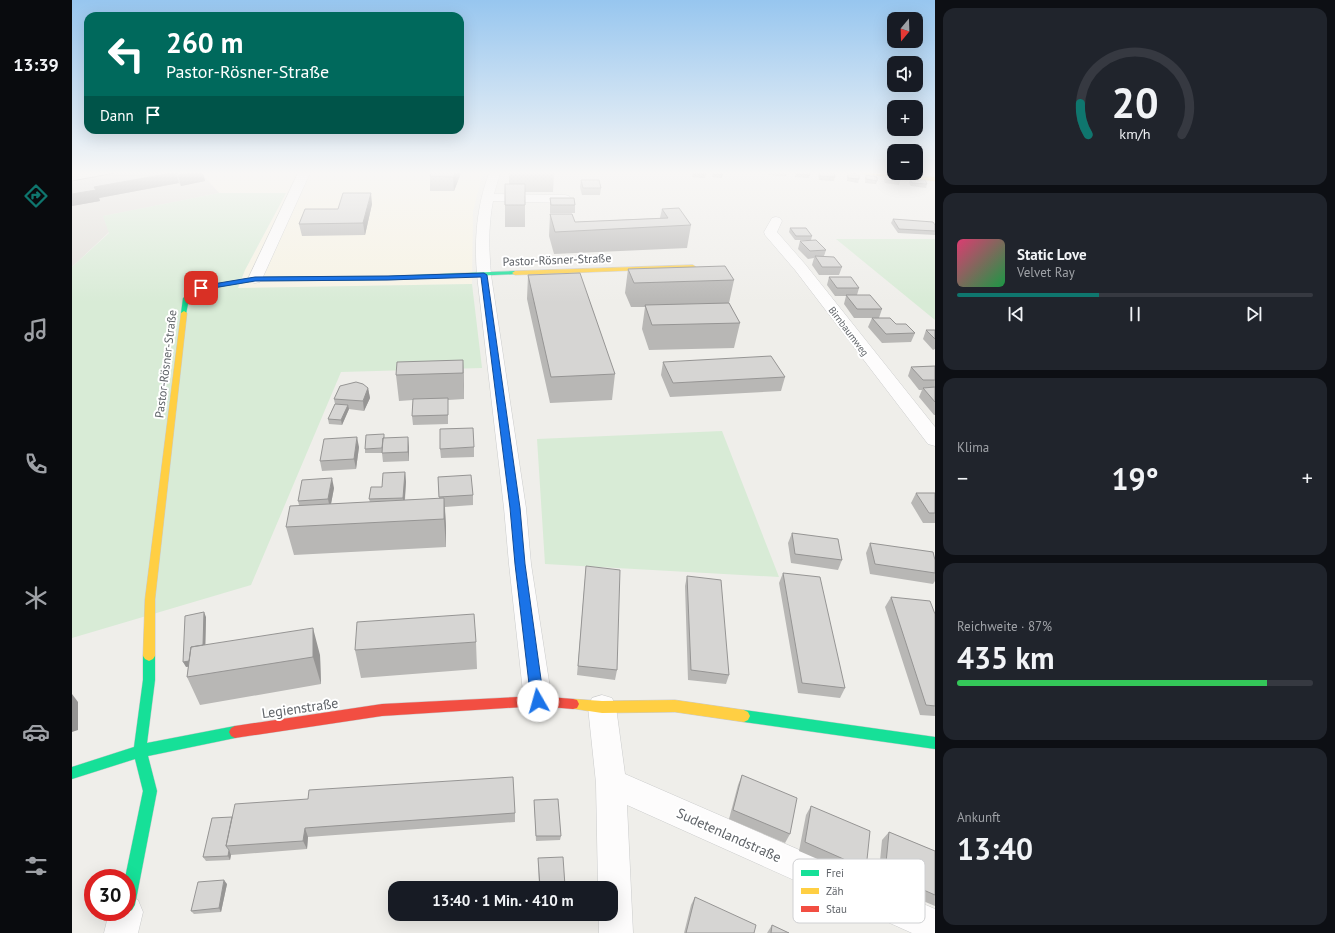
<!DOCTYPE html>
<html lang="de">
<head>
<meta charset="utf-8">
<style>
	:root { --surface:#171b24; --page:#20242c; --text:#f1f3f6; --muted:#9ea1a6; --line:#363941; --accent:#0f766e }
	body { margin:0; font-family:"PT Sans",sans-serif; background:var(--page); color:var(--text); height:100vh; display:flex; flex-direction:column; font-size:15px; white-space:nowrap }
	* { box-sizing:border-box; margin:0 }
	p { font-size:13px; color:var(--muted) }
	.icon { flex:none; width:22px; height:22px; fill:none; stroke:currentColor; stroke-width:2; stroke-linecap:round; stroke-linejoin:round }
	.map { position:relative; flex:1; overflow:hidden }
	.panel { display:flex; flex-direction:column; gap:8px; padding:8px; background:#0d0f14; width:400px }
	.panel>* { flex:none }
	.banner { position:absolute; left:12px; top:12px; width:380px; height:122px; border-radius:12px; box-shadow:0 4px 16px #0002; background:#00695c; color:#fff; overflow:hidden }
	.needle { width:26px; rotate:199deg }
	.controls { position:absolute; left:815px; top:12px; display:grid; gap:8px }
	.controls a { display:grid; place-items:center; width:36px; height:36px; border-radius:8px; background:var(--surface); box-shadow:0 4px 16px #0002; font-size:20px }
	.speed { position:absolute; left:12px; top:869px; display:flex; gap:8px; font-size:20px; font-weight:700; text-align:center }
	.speed>* { display:grid; place-content:center; width:52px; height:52px; border-radius:50%; background:var(--surface); box-shadow:0 4px 16px #0002; line-height:1 }
	.speed .limit { border:6px solid #d22; background:#fff; color:#111 }
	.pin { position:absolute; display:grid; place-items:center; width:34px; height:34px; color:#fff; margin:-17px; border-radius:8px; box-shadow:0 2px 6px #0006 }
	.me { position:absolute; width:44px; margin:-22px; rotate:353deg; stroke-linejoin:round; filter:drop-shadow(0 0 3px #0008) }
	.turn { display:flex; align-items:center; gap:14px; height:84px; padding:0 16px; font-size:18px }
	.turn .icon { width:52px; height:52px; stroke-width:2.5 }
	.turn b { display:block; font-size:28px; line-height:34px }
	.then { display:flex; align-items:center; height:38px; padding:0 16px; background:#0003; gap:8px; font-size:15px }
	.big { font-size:30px; font-weight:600; line-height:1.1 }
	.panel .card { flex:1; display:flex; flex-direction:column; justify-content:center; gap:6px; min-width:0; padding:0 14px; border-radius:12px; background:var(--page) }
	.panel .dial { align-items:center; gap:0 }
	.dial svg { height:104px; overflow:visible; fill:none; stroke:var(--line); stroke-width:7; stroke-linecap:round; text-anchor:middle }
	.dial text { fill:var(--text); stroke:none }
	.song { display:flex; align-items:center; gap:12px }
	.cover { width:48px; height:48px; border-radius:6px; background:linear-gradient(135deg,hsl(340 70% 55%),hsl(140 70% 35%)) }
	.played { height:4px; border-radius:2px; background:linear-gradient(90deg,var(--accent) 40%,var(--line) 40%) }
	.keys { display:flex; justify-content:space-around; direction:ltr }
	.heat { display:flex; justify-content:space-between; align-items:center; font-size:22px; direction:ltr }
	.charge { height:6px; border-radius:3px; background:linear-gradient(90deg,#34c759 87%,var(--line) 0) }
	.trip { position:absolute; left:316px; top:881px; width:230px; height:40px; border-radius:12px; background:var(--surface); box-shadow:0 4px 16px #0002; font-weight:600; line-height:40px; text-align:center }
	main { display:flex; flex:1; min-height:0 }
	.tabs { display:flex; flex-direction:column; width:72px; justify-content:space-around; align-items:center; background:#090b0e; color:var(--muted) }
	.tabs .icon { width:28px; height:28px }
	.tabs .active { color:var(--accent) }
	.tabs b { font-size:18px; color:var(--text) }
	.map>svg:first-child { display:block }
	.commercial { fill:#f7f3e4 }
	.education { fill:#e2e0da }
	.green { fill:#d8ebd6 }
	.lines { fill:none; stroke-linecap:round; stroke-linejoin:round }
	.street-casing { stroke:#cbcccc; stroke-width:1 }
	.fast-casing { stroke:#cacacb; stroke-width:1 }
	.slow-casing { stroke:#cacacb; stroke-width:1 }
	.jam-casing { stroke:#cacacb; stroke-width:1 }
	.street { fill:#fdfcfc; fill-rule:evenodd }
	.fast { fill:#16e098; fill-rule:evenodd }
	.slow { fill:#ffcf43; fill-rule:evenodd }
	.jam { fill:#f24e42; fill-rule:evenodd }
	.wall { fill:#b8b7b5 }
	.shaded-wall { fill:#969594 }
	.building { fill:#d6d5d3; stroke:#969594 }
	.route { fill:#1a73e8; stroke:#114b97 }
	.labels { text-anchor:middle; stroke-width:4; stroke-linejoin:round; paint-order:stroke }
	.far-street-label { font-size:10px; fill:#5f6368; stroke:#fff }
	.street-label { font-size:12px; fill:#5f6368; stroke:#fff }
	.near-street-label { font-size:14px; fill:#5f6368; stroke:#fff }
	.key { fill:#fff; stroke:#cfd0d2; stroke-width:1 }
	.key-label { font-size:11px; fill:#5f6368 }
</style>
</head>
<body>
<main>
<nav class="tabs">
<b>13:39</b>
<svg class="icon active" aria-label="directions" viewBox="0 0 24 24"><path d="M12 3l9 9-9 9-9-9zM9 14v-3h6M13 9l2 2-2 2"/></svg>
<svg class="icon" aria-label="music" viewBox="0 0 24 24"><path d="M9 18V5l10-2v13"/><circle cx="6" cy="18" r="3"/><circle cx="16" cy="16" r="3"/></svg>
<svg class="icon" aria-label="phone" viewBox="0 0 24 24"><path d="M5 4h4l2 5-3 2q2 4 5 5l2-3 5 2v4C11 20 4 13 5 4z"/></svg>
<svg class="icon" aria-label="climate" viewBox="0 0 24 24"><path d="M12 3v18M4 7l16 10M4 17L20 7"/></svg>
<svg class="icon" aria-label="car" viewBox="0 0 24 24"><path d="M5 17H2v-5l4-1 3-4h7l3 4 3 1v5h-3M9 17h6M6 11h13"/><circle cx="7" cy="17" r="2"/><circle cx="17" cy="17" r="2"/></svg>
<svg class="icon" aria-label="filters" viewBox="0 0 24 24"><path d="M4 7h16M4 17h16"/><circle cx="9" cy="7" r="2"/><circle cx="15" cy="17" r="2"/></svg>
</nav>
<div class="map">
<svg width="863" height="933" viewBox="0 0 863 933">
	<rect width="100%" height="100%" fill="#efeeea"/>
	<path class="commercial" d="M129,173h282l-10,38 -1,73 -234,4 7,-18 41,-76 -67,-1z"/>
	<path class="education" d="M129,173l18,20 -115,23 5,16 -37,35v-78z"/>
	<path class="green" d="M147,193h67l-41,77 -7,18 234,-4 10,84 -141,4 -90,213 -179,53v-371l37,-34 -6,-17z
		M764,239h99v81z
		M650,431l57,146 -234,-13 -8,-125z"/>
	<g class="lines">
		<defs>
			<path id="street" d="M226,173h12l-48,106 -2,3 -5,1 -5,-1 -2,-3z
				M417,173h11l-6,21 71,1 4,1 2,3 -2,3 -4,1 -72,-2c-5,25 -4,49 -2,74l35,233 5,56 21,137 -4,9 -10,3 -10,-3 -4,-9 -15,-137 -5,-56 -27,-233c-3,-37 0,-69 12,-102z
				M704,217l4,1 2,3 -5,11 28,32 130,163v19l-7,-2 -133,-174 -30,-35 -1,-3 8,-14z
				M530,695l10,3 4,9 9,67 310,135v24h-23l-285,-128 6,128h-34v-19h12v-26h-13l-2,-105 -8,-76 4,-9z
				M55,896l11,4 5,12 -5,21h-34l5,-21h18z"/>
			<path id="fast" d="M443,271l3,2 -1,1 -129,6 -133,1 -52,9 -14,9 -3,15 -2,1 -3,-2 2,-15 16,-11 56,-10 133,-1z
				M77,651l4,2 2,3v24l-8,63 88,-17 4,2 2,4 -2,4 -4,2 -87,18 9,35 -22,114 -3,5 -5,3 -1,-1h1v-34h-2l18,-87 -8,-32 -63,20v-12l62,-20 9,-67v-24l2,-3z
				M672,710l191,27v12l-191,-27 -4,-2 -2,-4 2,-4z"/>
			<path id="slow" d="M789,173l74,4v4l-72,-7z
				M621,265l3,2 -1,1 -180,7 -3,-2 3,-2z
				M112,311l3,2 -32,286v57l-2,3 -4,2 -4,-2 -2,-3 2,-57 36,-286z
				M501,699l29,2 73,-1 69,10 4,2 2,4 -2,4 -4,2 -69,-10 -73,1 -33,-5 -2,-4 2,-4z"/>
			<path id="jam" d="M466,696l35,3 4,1 2,4 -2,4 -4,1 -35,-3 -156,10 -147,22 -4,-2 -2,-4 2,-4 4,-2 147,-22z"/>
		</defs>
		<use href="#street" class="street-casing"/>
		<use href="#fast" class="fast-casing"/>
		<use href="#slow" class="slow-casing"/>
		<use href="#jam" class="jam-casing"/>
		<use href="#street" class="street"/>
		<use href="#fast" class="fast"/>
		<use href="#slow" class="slow"/>
		<use href="#jam" class="jam"/>
	</g>
	<path class="wall" d="M43,173h88l2,8 -24,5 -2,-3 -80,15 1,3 -28,5z
		M358,173h31l-7,18h-24z
		M437,173h45l-1,19h-28v35h-20v-22l4,-21z
		M620,173h14l-1,5 -13,-1z
		M641,173h10l-1,5 -10,-1z
		M697,173h18l-1,3 -17,-1z
		M723,173h15l-1,5 -14,-1z
		M747,173h15l1,4 -1,4 -15,-1 -1,-5z
		M776,173l11,6 -1,4 -11,-2v-4z
		M794,175l11,6 -1,3 -11,-1v-4z
		M813,177l15,4 -1,4 -14,-2 -1,-3z
		M838,179l17,5 -1,4 -15,-2 -2,-3z
		M509,180l20,8 -1,7h-18l-2,-8z
		M478,198l25,7v8h-25z
		M300,204l-7,31 -63,1 -3,-12 39,-15z
		M590,209l29,16 -4,23 -133,6 -5,-18 1,-22 25,8 85,-4z
		M821,219l42,6v10l-37,-2 -7,-10z
		M718,228l22,8 -1,4h-16l-6,-8z
		M728,241l26,9 -2,6 18,11 -3,8h-20l-7,-10 2,-7 -6,1 -10,-10z
		M556,269l106,11 -5,23 11,20 -6,25 -85,2 -7,-21 3,-22h-14l-6,-14z
		M456,275l87,99 -3,26 -62,3 -23,-104z
		M757,277l30,11 -2,7 25,14 -3,9h-25l-10,-14 2,-8h-11l-8,-11z
		M800,318l24,6 19,9 -4,9 -29,1 -14,-16z
		M854,330h9v19l-2,1 -10,-11z
		M391,360l1,39 -16,1v24l-35,1 -1,-9 1,-16 -14,1 -3,-26z
		M591,362l122,15 -4,14 -111,6 -9,-22z
		M863,366v49h-1l-15,-18 3,-7h-3l-11,-14 3,-9z
		M296,388l2,10 -6,13 -15,-2 -7,16 -13,-1 -1,-5 7,-15 -1,-5z
		M287,447l-3,22 -34,2 -2,-10z
		M337,447v14l-26,1 -1,-9h-17v-4z
		M402,447v10l-33,1 -1,-9z
		M333,472l1,10 -1,18 34,-1 -1,-22 35,18v10l-28,2 1,19v21l-152,8 -8,-28 13,-22 -1,-4 36,-13 -3,16 39,-2 -1,-3 13,-12z
		M844,493h19v30h-12l-12,-20z
		M720,533l50,27 -4,10 -47,-7 -3,-20z
		M798,543l65,17v21l-2,3 -63,-10 -4,-21z
		M514,566l31,104 -2,10 -38,-5z
		M711,573l62,115 -5,10 -42,-5 -19,-110z
		M615,576l42,99 -3,9 -38,-4 -3,-94z
		M819,597l44,17v102l-15,-1 -35,-108z
		M134,617l-1,28 115,10 1,29 -121,21 -13,-28 1,-10h-2z
		M404,642l1,27 -116,9 -6,-28z
		M670,775l48,59 -5,9 -56,-24 9,-34z
		M462,800l27,36 -1,4 -24,1z
		M739,806l55,63 -7,8 -60,-26 7,-36z
		M443,813v9l-207,15 -1,12 -76,6 -1,5 -24,1 -3,-4 9,-39z
		M817,832l46,19v55l-57,-24 4,-42z
		M466,858l27,28v2h-26z
		M155,884l-6,28 -27,2 -3,-3z
		M623,897l59,36h-70l7,-28z
		M700,925l17,8h-22z"/>
	<path class="shaded-wall" d="M100,173h4l3,10 -80,15 1,3 -28,5v-12l22,-7z
		M118,173h13l2,8 -24,5 -3,-11z
		M383,173h6l-7,18 -1,-14z
		M299,193l1,11 -7,31 -2,-12z
		M391,360l1,26v13l-1,-26z
		M296,388l2,10 -6,13 -1,-10z
		M276,405l1,4 -7,16 -1,-5z
		M285,437l2,10 -3,22 -2,-10z
		M336,437l1,10v14l-1,-9z
		M333,472l1,10 -2,26 -1,-10z
		M260,478l2,10 -4,21 -2,-10z
		M372,498l2,28v21l-2,-28z
		M132,612l2,5 -1,46 -19,4 -3,-5z
		M241,628l7,27 1,29 -8,-27z
		M0,694l6,8v28l-6,2z
		M233,828l3,9 -1,12 -4,-8z
		M157,850l2,5 -1,5 -2,-4z
		M152,880l3,4 -6,28 -2,-4z"/>
	<path class="building" d="M43,173h57l-78,14 2,3 -24,4v-13z
		M104,173h14l-12,2z
		M359,173h24l-2,4 -23,-1z
		M621,173h13v1h-13z
		M641,173h10v2l-10,-1z
		M724,173h14v2l-14,-1z
		M747,173h15l1,4 -15,-1z
		M776,173l11,1v5l-11,-1z
		M794,175l11,2v4l-11,-2z
		M813,177l14,1 1,3 -14,-1z
		M838,179l15,1 2,4 -15,-1z
		M509,180h18l2,8h-18z
		M433,184h20v21h-20z
		M271,193h28l-8,30 -64,1 6,-15h33z
		M478,198h24l1,7h-24z
		M607,208l12,17 -136,7 -5,-18h22l3,8 93,-4 -6,-9z
		M821,219l40,3 2,3v6l-36,-2z
		M718,228h16l6,8h-16z
		M744,240l10,10 -16,1 -10,-10z
		M743,256l19,1 8,10h-20z
		M653,266l9,14 -100,3 -6,-14z
		M508,273l35,101 -64,3 -23,-102z
		M757,277h22l8,11h-22z
		M774,295h24l12,14h-25z
		M657,303l11,20 -88,2 -7,-20z
		M800,318h18l6,6h10l9,9 -29,1z
		M854,330h9v9z
		M699,356l14,21 -112,6 -10,-21z
		M391,360v13l-67,2 1,-13z
		M863,366v14h-12l-12,-13z
		M284,382l7,2 5,4 -5,13 -29,-2 6,-13z
		M863,387v15l-12,-14z
		M376,398v17l-36,1 1,-17z
		M263,404l13,1 -7,15 -13,-1z
		M401,428l1,19 -34,2v-20z
		M312,434v4h-1l-1,10 -17,1 1,-14z
		M285,437l-3,22 -34,2 4,-22z
		M336,437v15l-26,1 1,-15z
		M333,472l-2,26 -34,1 2,-12h11l1,-14z
		M399,475l2,20 -34,2 -1,-20z
		M260,478l-4,21 -30,2 4,-21z
		M844,493h19v20h-6z
		M372,498v21l-158,8 4,-21z
		M720,533l46,6 4,21 -47,-6z
		M798,543l63,9 2,8v13l-60,-9z
		M514,566l34,4 -3,100 -39,-4z
		M711,573l37,4 25,111 -43,-5z
		M615,576l34,4 8,95 -38,-5z
		M819,597l39,4 5,13v92l-9,-1z
		M132,612l-1,33 -12,2 -2,14 -6,1 2,-46z
		M402,614l2,28 -121,8 2,-28z
		M241,628v29l-126,20 4,-30z
		M670,775l55,23 -7,36 -57,-24z
		M441,777l2,36 -210,15 -2,13 -77,5 9,-42 73,-5 1,-9z
		M486,799l3,37h-25l-2,-36z
		M739,806l59,25 -4,38 -61,-27z
		M160,817l-6,29 3,4 -1,6 -25,1 9,-39z
		M817,832l46,19v44l-50,-22z
		M491,857l2,29 -25,1 -2,-29z
		M152,880l-5,28 -28,3 7,-29z
		M623,897l61,28 -2,8h-68z
		M700,925l17,8h-18z"/>
	<linearGradient id="sky" x2="0" y2="1"><stop stop-color="#97c6ef"/><stop offset="0.57" stop-color="#f8f7f6"/><stop offset="1" stop-color="#f8f7f6" stop-opacity="0"/></linearGradient>
	<rect width="863" height="303" fill="url(#sky)"/>
	<path class="route" d="M412,273l3,2 33,233 5,56 19,137 -2,4 -4,2 -5,-2 -2,-4 -16,-137 -5,-56 -29,-231 -93,3 -133,1 -54,9 -4,-2 4,-2 54,-9 133,-1z"/>
	<g class="labels">
		<g class="far-street-label">
			<text transform="translate(777 331) rotate(53)" y="4">Birnbaumweg</text>
		</g>
		<g class="street-label">
			<text transform="translate(485 260) rotate(-2)" y="4">Pastor-Rösner-Straße</text>
			<text transform="translate(94 364) rotate(-83)" y="4">Pastor-Rösner-Straße</text>
		</g>
		<g class="near-street-label">
			<text transform="translate(228 708) rotate(-8)" y="5">Legienstraße</text>
			<text transform="translate(657 835) rotate(24)" y="5">Sudetenlandstraße</text>
		</g>
	</g>
	<rect x="721" y="859" width="132" height="64" rx="6" class="key"/>
	<rect x="729" y="870" width="18" height="6" fill="#16e098"/>
	<rect x="729" y="888" width="18" height="6" fill="#ffcf43"/>
	<rect x="729" y="906" width="18" height="6" fill="#f24e42"/>
	<g class="key-label">
		<text x="754" y="877">Frei</text>
		<text x="754" y="895">Zäh</text>
		<text x="754" y="913">Stau</text>
	</g>
</svg>
<div class="controls">
<a><svg class="needle" viewBox="-14 -14 28 28"><path d="M0-13l5 13h-10z" fill="#e53935"/><path d="M0 13l5-13h-10z" fill="#9ea1a6"/></svg></a>
<a><svg class="icon" aria-label="sound" viewBox="0 0 24 24"><path d="M4 9h4l5-4v14l-5-4H4zM17 9q2 3 0 6"/></svg></a>
<a>+</a>
<a>−</a>
</div>
<div class="speed"><div class="limit">30</div></div>
<div class="pin" style="left:129px;top:288px;background:#d93025"><svg class="icon" aria-label="arrive" viewBox="0 0 24 24"><path d="M6 21V4h12l-3 4 3 4H6"/></svg></div>
<svg class="me" style="left:466px;top:701px" viewBox="-20 -20 40 40"><circle r="19" fill="#fff"/><path d="M0-13L10 11 0 6-10 11z" fill="#1a73e8"/></svg>
<div class="trip">13:40 · 1 Min. · 410 m</div>
<div class="banner">
<div class="turn"><svg class="icon" aria-label="left" viewBox="0 0 24 24"><path d="M17 20v-9H6M10 6l-5 5 5 5"/></svg><div><b>260 m</b>Pastor-Rösner-Straße</div></div>
<div class="then">Dann<svg class="icon" aria-label="arrive" viewBox="0 0 24 24"><path d="M6 21V4h12l-3 4 3 4H6"/></svg></div>
</div>
</div>
<section class="panel">
<div class="card dial"><svg viewBox="0 0 100 80">
<path d="M14 69A42 42 0 1 1 86 69"/>
<path d="M14 69A42 42 0 0 1 8 45" stroke="#0f766e"/>
<text x="50" y="56" font-size="32" font-weight="700">20</text>
<text x="50" y="72" font-size="11">km/h</text>
</svg></div>
<div class="card">
<div class="song"><i class="cover"></i><div><b>Static Love</b><p>Velvet Ray</p></div></div>
<div class="played"></div>
<div class="keys"><svg class="icon" aria-label="previous" viewBox="0 0 24 24"><path d="M18 5L8 12l10 7zM5 5v14"/></svg><svg class="icon" aria-label="pause" viewBox="0 0 24 24"><path d="M8 5v14M16 5v14"/></svg><svg class="icon" aria-label="next" viewBox="0 0 24 24"><path d="M6 5l10 7-10 7zM19 5v14"/></svg></div>
</div>
<div class="card"><p>Klima</p>
<div class="heat"><a>−</a><b class="big">19°</b><a>+</a></div>
</div>
<div class="card"><p>Reichweite · 87%</p><b class="big">435 km</b><div class="charge"></div></div>
<div class="card"><p>Ankunft</p><b class="big">13:40</b></div>
</section>
</main>
</body>
</html>
